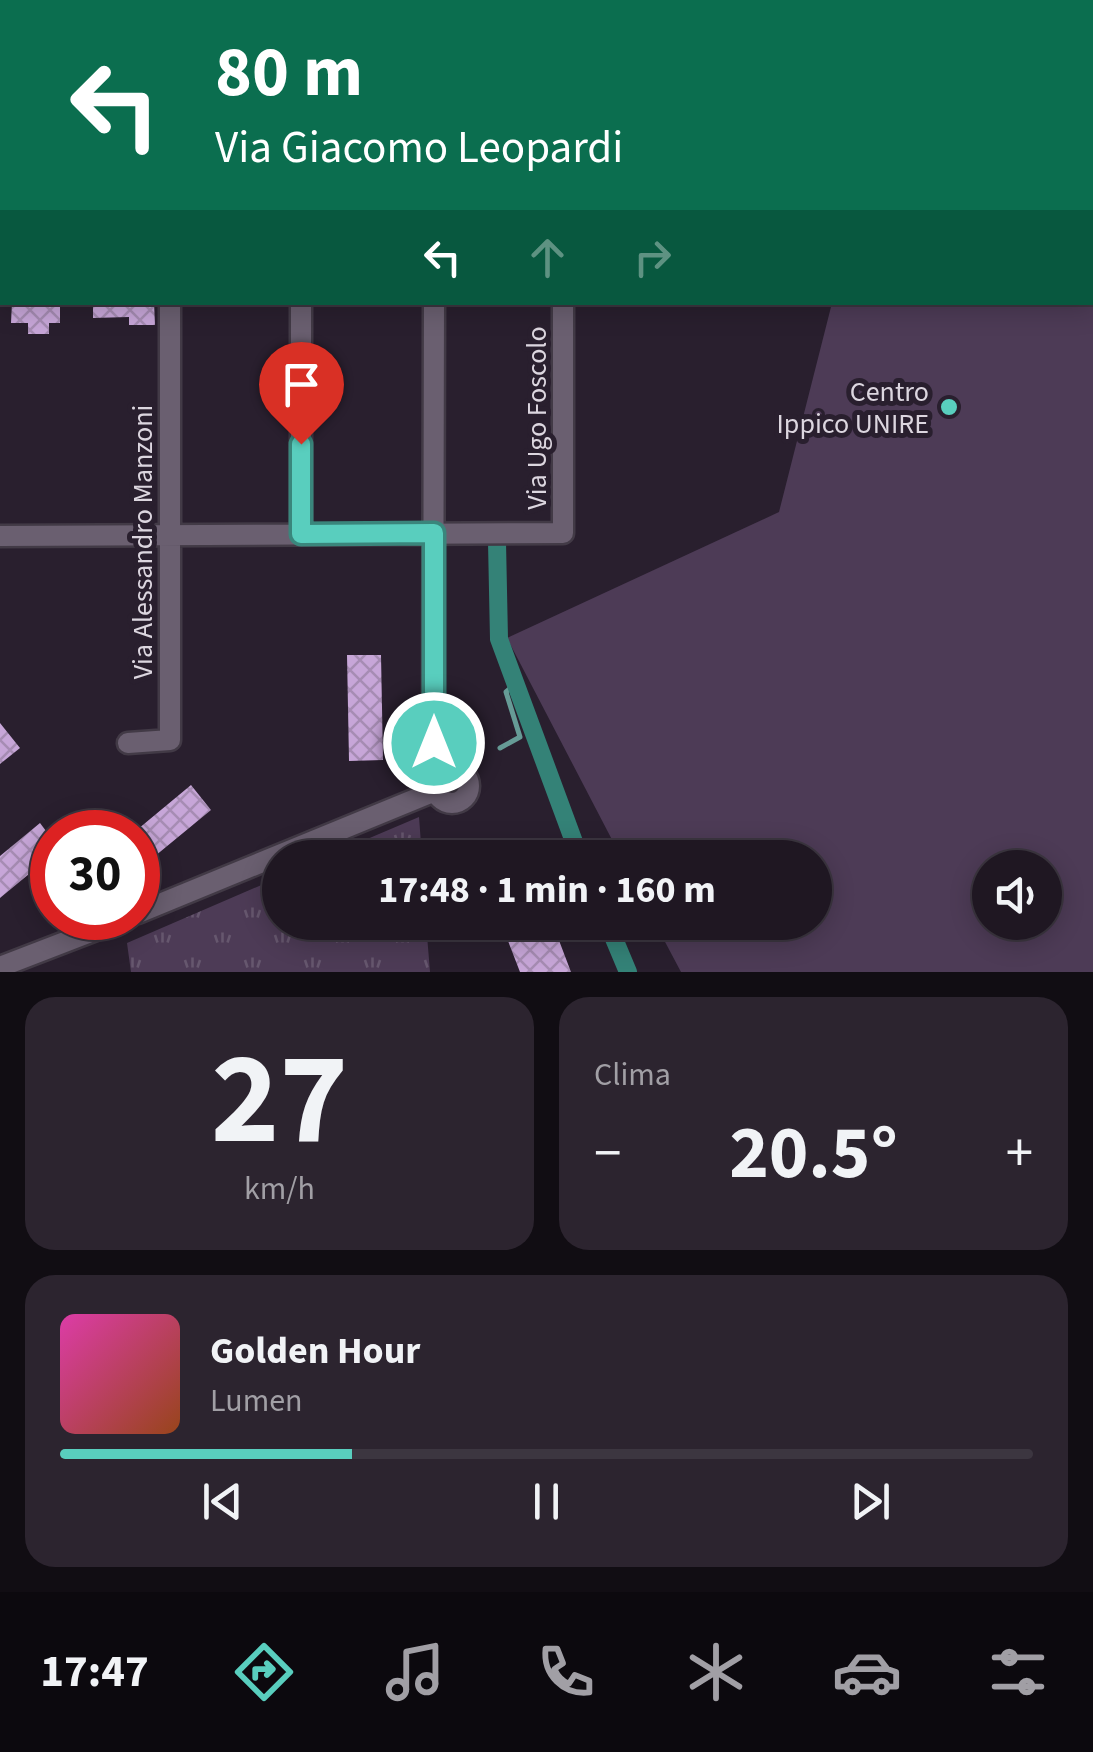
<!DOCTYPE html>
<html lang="it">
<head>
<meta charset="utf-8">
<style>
	:root { --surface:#1f1722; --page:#2c242f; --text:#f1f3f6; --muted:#a19fa5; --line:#3c3640; --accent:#59cebe }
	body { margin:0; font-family:"Source Sans 3",sans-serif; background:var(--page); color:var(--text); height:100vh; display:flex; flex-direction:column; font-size:38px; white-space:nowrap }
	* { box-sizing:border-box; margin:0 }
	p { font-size:32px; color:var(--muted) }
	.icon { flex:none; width:55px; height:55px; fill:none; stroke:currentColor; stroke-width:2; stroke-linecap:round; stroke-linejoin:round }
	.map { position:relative; height:972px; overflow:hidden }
	.panel { display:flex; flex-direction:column; gap:25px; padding:25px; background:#110d13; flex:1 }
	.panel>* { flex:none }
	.hud { position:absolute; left:0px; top:0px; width:1095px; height:305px; box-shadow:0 5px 25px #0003,0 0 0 2px var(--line); background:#0b6e4f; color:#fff; overflow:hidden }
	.buttons { position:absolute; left:972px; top:850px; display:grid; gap:20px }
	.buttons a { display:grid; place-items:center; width:90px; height:90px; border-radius:50%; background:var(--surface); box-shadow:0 5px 25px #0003,0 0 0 2px var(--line); font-size:50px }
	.speed { position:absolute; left:30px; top:810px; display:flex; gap:20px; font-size:50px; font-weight:700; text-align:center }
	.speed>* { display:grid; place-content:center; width:130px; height:130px; border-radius:50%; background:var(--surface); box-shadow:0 5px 25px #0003,0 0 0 2px var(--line); line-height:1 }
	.speed .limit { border:15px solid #d22; background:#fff; color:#111 }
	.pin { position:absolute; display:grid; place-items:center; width:85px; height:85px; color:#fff; margin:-102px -42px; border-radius:50% 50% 50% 0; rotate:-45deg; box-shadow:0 0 10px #0007 }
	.pin .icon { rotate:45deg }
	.me { position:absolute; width:110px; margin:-55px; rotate:0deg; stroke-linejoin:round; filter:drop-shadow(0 0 8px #0008) }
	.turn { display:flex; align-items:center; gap:35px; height:210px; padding:0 50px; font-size:45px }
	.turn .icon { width:130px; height:130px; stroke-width:2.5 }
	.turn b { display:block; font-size:70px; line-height:85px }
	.lanes { display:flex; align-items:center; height:95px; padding:0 50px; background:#0003; justify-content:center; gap:50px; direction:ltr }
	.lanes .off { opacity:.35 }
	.big { font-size:75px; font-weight:700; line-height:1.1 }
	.panel .widget { flex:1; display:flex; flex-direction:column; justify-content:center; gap:15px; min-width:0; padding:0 35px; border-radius:30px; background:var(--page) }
	.panel .dial { align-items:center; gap:0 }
	.dial b { font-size:130px; line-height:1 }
	.song { display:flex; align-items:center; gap:30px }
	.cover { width:120px; height:120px; border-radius:15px; background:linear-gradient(135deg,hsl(320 70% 55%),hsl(20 70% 35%)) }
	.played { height:10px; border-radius:5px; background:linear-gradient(90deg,var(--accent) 30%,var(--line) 30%) }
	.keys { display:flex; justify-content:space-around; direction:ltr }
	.heat { display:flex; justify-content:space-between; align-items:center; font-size:55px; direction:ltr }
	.panel .tiles { flex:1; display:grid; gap:25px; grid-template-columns:1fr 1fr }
	.widget:last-child { grid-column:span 2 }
	.trip { position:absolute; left:262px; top:840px; width:570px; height:100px; border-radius:50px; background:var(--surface); box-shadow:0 5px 25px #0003,0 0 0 2px var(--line); font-weight:700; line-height:100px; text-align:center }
	.tabs { display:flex; height:160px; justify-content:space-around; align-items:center; background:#0c090e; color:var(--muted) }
	.tabs .icon { width:70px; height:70px }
	.tabs .current { color:var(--accent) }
	.tabs b { font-size:45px; color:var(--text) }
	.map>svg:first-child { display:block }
	.grass { fill:#4d3b56; fill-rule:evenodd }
	.park { fill:url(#park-tufts) }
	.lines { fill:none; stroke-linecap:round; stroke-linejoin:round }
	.stream { stroke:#669b96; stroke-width:5 }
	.canal { stroke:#348277; stroke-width:18 }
	.building { fill:url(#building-cross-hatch) }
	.minor-casing { stroke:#423a46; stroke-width:25 }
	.minor { stroke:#6a5f70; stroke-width:20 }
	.route-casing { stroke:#3a867c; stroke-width:25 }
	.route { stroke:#59cebe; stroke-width:18 }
	.poi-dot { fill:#59cebe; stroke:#291f2e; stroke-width:4 }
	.labels { text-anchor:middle; stroke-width:10; stroke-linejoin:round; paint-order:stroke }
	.poi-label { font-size:28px; fill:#dcd6df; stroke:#291f2e; text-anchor:end }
	.street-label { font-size:28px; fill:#dcd6df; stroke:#291f2e }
</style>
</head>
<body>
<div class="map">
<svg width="1093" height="972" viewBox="0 0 1093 972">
	<defs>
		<pattern id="park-tufts" width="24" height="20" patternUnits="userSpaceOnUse" patternTransform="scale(2.5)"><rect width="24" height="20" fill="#4d3b56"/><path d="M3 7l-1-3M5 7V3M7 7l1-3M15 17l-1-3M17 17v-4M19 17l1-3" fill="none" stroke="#66576e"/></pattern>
		<pattern id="building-cross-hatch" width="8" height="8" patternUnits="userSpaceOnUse" patternTransform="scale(2.5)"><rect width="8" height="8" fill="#c7a6d8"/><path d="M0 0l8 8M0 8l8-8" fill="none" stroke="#a68cb3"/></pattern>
	</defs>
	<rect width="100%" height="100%" fill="#291f2e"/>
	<path class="grass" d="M892,0h201v972h-412l-26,-49 160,-1v-64l-194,-1 -114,-219 272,-126 53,-209 260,-1v-300h-201zM990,868h55v54h-55z"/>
	<path class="park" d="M419,817l3,40h-97z
		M280,877v45l146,1 4,49h-299l-4,-29z"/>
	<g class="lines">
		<path class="stream" d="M500,748l20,-11 -14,-45 8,-7"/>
		<path class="canal" d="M497,542l2,97 81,219
			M607,922l21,50"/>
	</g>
	<path class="building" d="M12,302h48v21h-11v11h-21v-11h-17z
		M93,302h61l1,23h-26v-8l-36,1z
		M347,655h34l2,105 -34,1z
		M0,723l20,25 -20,16z
		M191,785l20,25 -73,60v-41z
		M40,823l12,16v16l-52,43v-42z
		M518,922h34l19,50h-51l-17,-44z"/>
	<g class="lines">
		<defs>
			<path id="minor" d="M169,0v2
				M308,2v-2
				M435,2v-2
				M564,2v-2
				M648,2v-2
				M0,221h2
				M301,534v-232
				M0,536l563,-3v-231
				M128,743l42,-3v-438
				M433,743l1,-441
				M435 786a17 17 0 1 1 34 0a17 17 0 1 1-34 0Z
				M138,913l297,-122
				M0,967l127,-49"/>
		</defs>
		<use href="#minor" class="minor-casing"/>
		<use href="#minor" class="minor"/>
	</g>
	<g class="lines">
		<defs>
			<path id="route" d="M301,444v90l133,-1v210"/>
		</defs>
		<use href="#route" class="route-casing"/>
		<use href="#route" class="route"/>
	</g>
	<circle class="poi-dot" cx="949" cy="407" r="10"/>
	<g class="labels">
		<g class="poi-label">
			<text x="929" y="401">Centro<tspan x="929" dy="32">Ippico UNIRE</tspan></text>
		</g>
		<g class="street-label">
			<text transform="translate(536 418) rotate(-90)" y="10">Via Ugo Foscolo</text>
			<text transform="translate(142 542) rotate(-90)" y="10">Via Alessandro Manzoni</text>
		</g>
	</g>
</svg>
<div class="buttons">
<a><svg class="icon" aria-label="sound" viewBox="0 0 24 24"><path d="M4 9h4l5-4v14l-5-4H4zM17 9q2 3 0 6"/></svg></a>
</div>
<div class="speed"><div class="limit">30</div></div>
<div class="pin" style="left:301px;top:444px;background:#d93025"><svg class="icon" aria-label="arrive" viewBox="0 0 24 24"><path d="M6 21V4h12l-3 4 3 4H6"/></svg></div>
<svg class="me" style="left:434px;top:743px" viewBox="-20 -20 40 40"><circle r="17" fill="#59cebe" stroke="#fff" stroke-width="3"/><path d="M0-11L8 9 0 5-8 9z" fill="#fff"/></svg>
<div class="trip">17:48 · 1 min · 160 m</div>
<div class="hud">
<div class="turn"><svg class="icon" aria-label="left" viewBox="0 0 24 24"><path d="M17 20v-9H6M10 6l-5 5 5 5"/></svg><div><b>80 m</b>Via Giacomo Leopardi</div></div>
<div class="lanes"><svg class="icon" aria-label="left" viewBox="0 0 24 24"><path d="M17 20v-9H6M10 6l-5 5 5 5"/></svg><svg class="icon off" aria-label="ahead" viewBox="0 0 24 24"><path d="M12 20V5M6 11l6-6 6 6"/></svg><svg class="icon off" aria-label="right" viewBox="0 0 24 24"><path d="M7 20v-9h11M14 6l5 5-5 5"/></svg></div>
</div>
</div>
<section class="panel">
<div class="tiles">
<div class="widget dial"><b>27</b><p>km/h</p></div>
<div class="widget"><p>Clima</p>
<div class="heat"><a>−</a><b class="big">20.5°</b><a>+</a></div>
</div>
<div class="widget">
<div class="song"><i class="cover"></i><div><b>Golden Hour</b><p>Lumen</p></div></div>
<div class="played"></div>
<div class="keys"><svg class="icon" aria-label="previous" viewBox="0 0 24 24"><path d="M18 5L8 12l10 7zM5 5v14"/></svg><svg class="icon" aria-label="pause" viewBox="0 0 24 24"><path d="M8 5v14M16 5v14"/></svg><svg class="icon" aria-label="next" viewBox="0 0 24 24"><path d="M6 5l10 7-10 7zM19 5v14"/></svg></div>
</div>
</div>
</section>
<nav class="tabs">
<b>17:47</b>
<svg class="icon current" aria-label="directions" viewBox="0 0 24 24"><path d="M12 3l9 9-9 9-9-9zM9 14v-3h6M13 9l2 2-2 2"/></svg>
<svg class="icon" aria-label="music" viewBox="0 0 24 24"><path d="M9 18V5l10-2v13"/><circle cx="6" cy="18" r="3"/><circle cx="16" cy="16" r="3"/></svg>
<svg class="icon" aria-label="phone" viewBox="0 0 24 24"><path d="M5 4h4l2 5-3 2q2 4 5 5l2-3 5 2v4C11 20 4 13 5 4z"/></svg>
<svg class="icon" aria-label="climate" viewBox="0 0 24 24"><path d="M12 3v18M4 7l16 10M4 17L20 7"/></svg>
<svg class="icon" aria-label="car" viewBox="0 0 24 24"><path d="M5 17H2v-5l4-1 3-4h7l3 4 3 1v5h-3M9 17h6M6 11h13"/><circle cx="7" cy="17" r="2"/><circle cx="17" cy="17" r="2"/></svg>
<svg class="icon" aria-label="filters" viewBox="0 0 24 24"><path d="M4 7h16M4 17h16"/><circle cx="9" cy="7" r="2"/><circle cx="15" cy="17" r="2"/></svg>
</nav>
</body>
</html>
